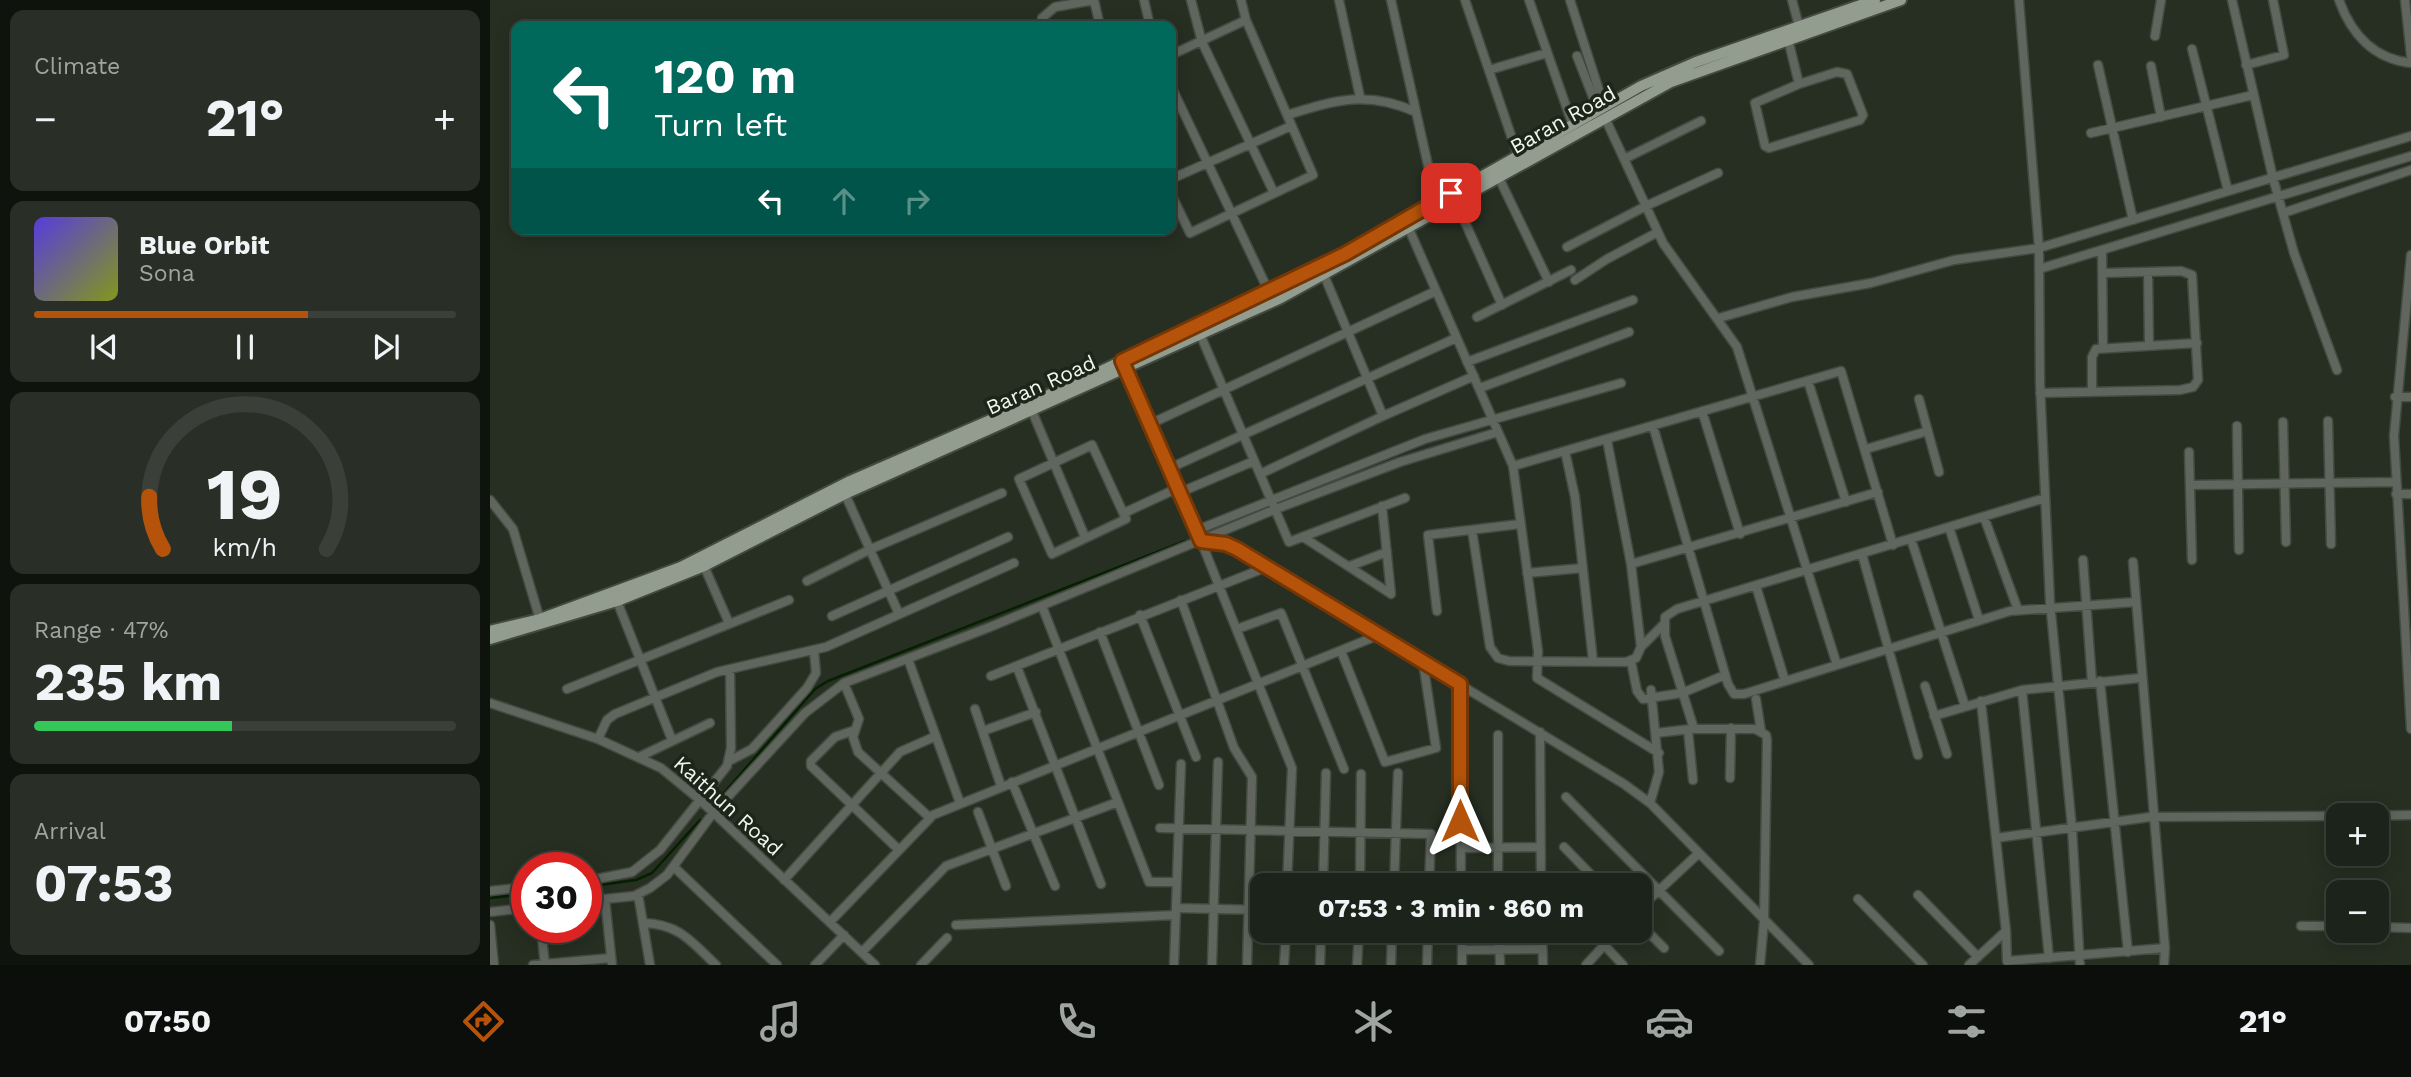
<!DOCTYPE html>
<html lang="en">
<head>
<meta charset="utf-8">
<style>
	:root { --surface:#1c231a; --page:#292f27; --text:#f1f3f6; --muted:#a0a4a2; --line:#3a4039; --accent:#b45309 }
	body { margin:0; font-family:"Work Sans",sans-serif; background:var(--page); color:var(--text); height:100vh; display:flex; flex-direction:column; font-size:26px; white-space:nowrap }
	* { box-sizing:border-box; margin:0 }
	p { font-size:23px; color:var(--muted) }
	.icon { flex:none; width:38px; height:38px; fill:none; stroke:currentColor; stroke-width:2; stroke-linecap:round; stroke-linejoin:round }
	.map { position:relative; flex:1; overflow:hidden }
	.sheet { display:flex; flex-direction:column; gap:10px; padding:10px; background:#0f130e; width:490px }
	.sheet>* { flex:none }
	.banner { position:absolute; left:21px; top:21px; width:665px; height:214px; border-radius:14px; box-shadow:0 4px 18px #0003,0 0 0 2px var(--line); background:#00695c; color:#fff; overflow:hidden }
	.tools { position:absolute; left:1836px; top:803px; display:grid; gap:14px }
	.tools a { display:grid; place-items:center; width:63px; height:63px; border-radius:14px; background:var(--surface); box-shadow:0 4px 18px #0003,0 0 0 2px var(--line); font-size:35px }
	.speed { position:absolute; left:21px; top:852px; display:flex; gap:14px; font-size:35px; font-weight:700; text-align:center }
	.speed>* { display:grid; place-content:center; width:91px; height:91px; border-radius:50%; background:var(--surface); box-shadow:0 4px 18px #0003,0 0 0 2px var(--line); line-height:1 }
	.speed .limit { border:10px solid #d22; background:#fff; color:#111 }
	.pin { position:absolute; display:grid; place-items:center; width:60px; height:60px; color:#fff; margin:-30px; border-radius:14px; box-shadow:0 4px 10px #0006 }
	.me { position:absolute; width:77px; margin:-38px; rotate:0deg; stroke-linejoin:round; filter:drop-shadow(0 0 5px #0008) }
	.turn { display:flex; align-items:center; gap:24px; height:147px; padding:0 28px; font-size:32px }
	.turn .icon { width:91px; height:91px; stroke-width:2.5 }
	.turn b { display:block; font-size:49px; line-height:60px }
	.lanes { display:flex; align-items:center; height:66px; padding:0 28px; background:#0003; justify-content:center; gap:35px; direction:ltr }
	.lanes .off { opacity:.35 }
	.big { font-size:52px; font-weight:700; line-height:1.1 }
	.sheet .card { flex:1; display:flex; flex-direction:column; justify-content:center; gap:10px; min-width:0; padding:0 24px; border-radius:14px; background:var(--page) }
	.sheet .dial { align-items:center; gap:0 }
	.dial svg { height:182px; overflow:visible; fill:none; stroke:var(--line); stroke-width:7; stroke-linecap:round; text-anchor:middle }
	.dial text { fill:var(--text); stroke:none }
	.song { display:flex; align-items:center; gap:21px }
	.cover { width:84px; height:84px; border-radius:10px; background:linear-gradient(135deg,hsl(250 70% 55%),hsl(70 70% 35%)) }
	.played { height:7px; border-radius:4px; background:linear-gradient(90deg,var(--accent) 65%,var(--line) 65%) }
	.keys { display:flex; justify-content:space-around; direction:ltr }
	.heat { display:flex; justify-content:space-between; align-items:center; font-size:38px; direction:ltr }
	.charge { height:10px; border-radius:5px; background:linear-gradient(90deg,#34c759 47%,var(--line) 0) }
	.trip { position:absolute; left:760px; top:873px; width:402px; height:70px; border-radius:14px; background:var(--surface); box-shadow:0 4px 18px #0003,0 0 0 2px var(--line); font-weight:700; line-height:70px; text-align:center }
	.menu { display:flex; height:112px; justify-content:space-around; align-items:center; background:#0b0e0a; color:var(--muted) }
	.menu .icon { width:49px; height:49px }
	.menu .current { color:var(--accent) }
	.menu b { font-size:32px; color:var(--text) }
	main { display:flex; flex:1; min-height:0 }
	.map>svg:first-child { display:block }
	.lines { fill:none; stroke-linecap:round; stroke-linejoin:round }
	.stream { stroke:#061f00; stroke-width:2.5 }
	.minor-casing { stroke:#424b3f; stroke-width:11 }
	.major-casing { stroke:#424b3f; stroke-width:14 }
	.minor { stroke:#60655e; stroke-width:8 }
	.major { stroke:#939d8f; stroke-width:10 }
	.route-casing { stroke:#753606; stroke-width:18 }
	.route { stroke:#b45309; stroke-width:12 }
	.labels { text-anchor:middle; stroke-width:7; stroke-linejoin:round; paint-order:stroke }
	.street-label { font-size:21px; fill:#f1f7ee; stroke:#1d2519 }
</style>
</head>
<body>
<main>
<section class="sheet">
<div class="card"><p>Climate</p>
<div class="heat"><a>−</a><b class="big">21°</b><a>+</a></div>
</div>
<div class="card">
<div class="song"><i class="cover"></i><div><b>Blue Orbit</b><p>Sona</p></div></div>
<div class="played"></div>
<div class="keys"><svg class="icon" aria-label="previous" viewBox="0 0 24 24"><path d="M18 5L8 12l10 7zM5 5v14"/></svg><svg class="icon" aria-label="pause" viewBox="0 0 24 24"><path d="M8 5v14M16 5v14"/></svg><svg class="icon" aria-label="next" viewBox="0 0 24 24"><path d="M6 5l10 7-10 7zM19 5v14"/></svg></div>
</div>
<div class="card dial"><svg viewBox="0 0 100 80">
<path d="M14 69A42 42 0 1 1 86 69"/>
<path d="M14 69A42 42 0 0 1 8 46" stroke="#b45309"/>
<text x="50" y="56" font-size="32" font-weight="700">19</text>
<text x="50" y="72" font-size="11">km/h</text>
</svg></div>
<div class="card"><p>Range · 47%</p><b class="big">235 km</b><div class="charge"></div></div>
<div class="card"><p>Arrival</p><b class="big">07:53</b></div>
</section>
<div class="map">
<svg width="1921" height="965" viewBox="0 0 1921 965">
	<rect width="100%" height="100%" fill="#262f22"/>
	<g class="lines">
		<path class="stream" d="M227,801l98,-112 13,-8 357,-140
			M96,887l50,-7 16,-7 48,-53
			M0,898l37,-4"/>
		<defs>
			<path id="minor" d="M604,0l6,26
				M654,0l6,26
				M701,0l11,42 72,151
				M849,0l21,97
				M901,0l45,201
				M975,0l53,156
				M1039,0l44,126
				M1080,0l34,106
				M1302,0l7,26
				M1529,0l20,248 1,135 10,219 22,226 8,137
				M1742,0l41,178 21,75 43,117
				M1849,0c12,34 35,59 72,63
				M1915,0l6,56
				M552,26v-8l13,-11 39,-7
				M1665,36l6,-36
				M1298,39l11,45 38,-12 10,2 16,41 -3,5 -91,28 -4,-2 -10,-43 44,-19
				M1702,49l36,142
				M681,55l75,-35
				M1087,56l21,54
				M1608,65l35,155
				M1756,65l38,-10 -11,-55
				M1661,66l10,51
				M999,70l58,-17
				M681,86l98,206
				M797,115c49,-15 79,-25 129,-3
				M1115,118l58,125 74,104 100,318
				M1601,133l162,-38
				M1134,159l77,-38
				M1009,178l50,104
				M681,179l120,-53
				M681,194l19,39 123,-58 -67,-155 -5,-20
				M966,202l46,103
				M1793,213l128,-43
				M919,229l104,237 25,185 -1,27 122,75
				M1077,247l79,-41 72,-33
				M1612,251l1,96
				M1921,255l-17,181 17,293
				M1549,269l372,-113
				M1658,272l1,73
				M834,275l59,141 91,-40
				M1085,280l32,-21 51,-27
				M987,317l94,-47
				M1229,318l73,-21 79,-14 83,-23 85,-12 372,-112
				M710,334l89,208 116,-44
				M977,362l166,-62
				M634,365l77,176 25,3 10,5 388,235 26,19 159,162
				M1318,381l38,121
				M990,388l149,-56
				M1602,392v-35l4,-8 101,-6
				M1550,393l140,-3 13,-3 5,-7 -6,-105 -11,-4 -78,2
				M1905,397h16
				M1429,399l20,73
				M542,411l53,126
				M1212,411l38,123
				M1838,421l3,123
				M1793,422l3,120
				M660,424l286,-133
				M1163,426l75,258 6,10h10l266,-83 125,-9
				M1747,426l2,124
				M602,445l34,74 -74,35 -33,-75z
				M1376,449l62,-18
				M1075,451l10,46 18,164
				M1699,452l3,108
				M1023,466l328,-95 52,174
				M680,468l286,-130
				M770,474l123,-58
				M1700,485l205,-3
				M691,492l73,-31
				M355,494l54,120
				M1906,494h15
				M0,500l23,29 28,94
				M634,513l54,-25
				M1494,517l34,93
				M1459,527l30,93
				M707,530l228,-91 196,-56
				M982,530l18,117 8,11 11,3 117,1 10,-4 5,-11 -10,-83 -24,-124
				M813,537l88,57 -9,-88
				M1421,539l54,167
				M711,541l91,227 -5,118
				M1372,554l56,201
				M1593,560l9,122
				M1643,562l32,386
				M1141,564l247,-72
				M214,566l25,57
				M860,566l37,-14
				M1037,573l56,-5
				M317,581l64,-32 131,-56
				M1266,586l29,95
				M691,600l53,148 18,29 -5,188
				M127,601l55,139
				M552,606l107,276h28
				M947,611l-9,-76 92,-11
				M650,615l56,142
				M342,616l176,-79
				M747,629l44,-16 63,156
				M610,632l59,153
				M1151,647l23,-23
				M851,651l44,111 51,-14 -13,-86
				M418,659l52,144
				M1141,661l6,30 6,8 39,-6 43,-18
				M527,667l84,217
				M501,676l276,-109
				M1610,681l28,271
				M354,683l15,36 -6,18 5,15 71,65
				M970,684l1,202
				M1435,686l22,68
				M77,689l222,-89
				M1532,690l27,268
				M1266,699l5,32
				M0,703l108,36 63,29 39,32 175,165
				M485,709l26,77
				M1444,716l88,-26 118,-12
				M365,730l-20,7 -24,24v5l87,83
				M1198,730l5,50
				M493,731l53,-19
				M1050,732l1,154
				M1166,733l35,-4
				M1008,735v151
				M108,739l9,-19 8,-6 102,-42 109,-25 188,-84
				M151,756l69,-33
				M239,761l23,-12 55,-61 9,-15 -2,-22
				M1240,778l1,-50
				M522,782l43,104
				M1076,797l153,154
				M1160,803l9,-31 -8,-82
				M488,812l28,74
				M1873,816l48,-1
				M670,828l271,6 -2,52
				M1506,838l154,-21 188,-1
				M1074,847l38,39
				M971,848l79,-1
				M184,867l103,98
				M294,880l116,-128 36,-16
				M96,881l46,-9 28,-22 67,-84 4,-18 -1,-79
				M833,886l3,-113
				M870,886l1,-112
				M904,886l4,-113
				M0,891l37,-4
				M148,894l12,71
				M1428,895l60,62
				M115,899l7,66
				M1368,899l65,66
				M96,901l48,-5 16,-8 17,-13 46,-62 92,-100 39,-30 146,-56 286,-118 124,-47 98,-30
				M686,908l86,2
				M1150,908l59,-55
				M0,912l37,-4
				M340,922l103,-107 446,-180
				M153,923c36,1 48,18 73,42
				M1150,924l24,24
				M0,925l4,40
				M466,925l220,-10
				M1811,926h37
				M1886,927l35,1
				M51,928l4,37
				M972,931v34
				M1009,931l1,34
				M1052,931l1,34
				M1101,931l32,34
				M1516,931l1,30 158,-13 -1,17
				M972,950l80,-1
				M372,952l84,-86 172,-64
				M43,965l78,-7
				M325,965l29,-30
				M431,965l26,-27
				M684,965l7,-201
				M722,965l6,-203
				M794,965l2,-34
				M830,965l1,-34
				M867,965l2,-34
				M901,965l1,-34
				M937,965l1,-34
				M1096,965l31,-34
				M1270,965l4,-44 3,-181 -1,-5 -11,-6h-61l-29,-93v-19l12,-8 368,-111
				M1479,965l37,-34 -25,-230"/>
			<path id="major" d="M0,631l50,-12 141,-52 169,-86 228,-99 267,-128 296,-168 55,-24 179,-62
				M0,639l127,-38 87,-35 141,-72 436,-196 390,-216 230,-82"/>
		</defs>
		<use href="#minor" class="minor-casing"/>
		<use href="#major" class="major-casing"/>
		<use href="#minor" class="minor"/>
		<use href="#major" class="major"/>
	</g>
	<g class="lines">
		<defs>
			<path id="route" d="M961,193l-106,61 -223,107 79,180 25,3 11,5 223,135v137"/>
		</defs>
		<use href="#route" class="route-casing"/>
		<use href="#route" class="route"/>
	</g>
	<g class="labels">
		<g class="street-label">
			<text transform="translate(1073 120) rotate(-29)" y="7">Baran Road</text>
			<text transform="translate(551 385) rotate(-24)" y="7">Baran Road</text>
			<text transform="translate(238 806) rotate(42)" y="7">Kaithun Road</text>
		</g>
	</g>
</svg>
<div class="tools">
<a>+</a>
<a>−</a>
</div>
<div class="speed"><div class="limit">30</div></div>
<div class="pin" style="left:961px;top:193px;background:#d93025"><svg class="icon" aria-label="arrive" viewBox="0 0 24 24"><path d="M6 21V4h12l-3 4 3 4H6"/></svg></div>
<svg class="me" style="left:970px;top:821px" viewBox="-20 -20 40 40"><path d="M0-17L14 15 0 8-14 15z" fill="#b45309" stroke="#fff" stroke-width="4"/></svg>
<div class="trip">07:53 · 3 min · 860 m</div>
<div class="banner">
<div class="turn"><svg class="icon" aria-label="left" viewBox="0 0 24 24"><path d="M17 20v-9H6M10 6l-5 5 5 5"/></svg><div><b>120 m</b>Turn left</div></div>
<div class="lanes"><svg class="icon" aria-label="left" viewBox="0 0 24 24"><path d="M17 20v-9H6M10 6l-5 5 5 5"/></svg><svg class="icon off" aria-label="ahead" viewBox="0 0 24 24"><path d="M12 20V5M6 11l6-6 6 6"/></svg><svg class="icon off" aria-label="right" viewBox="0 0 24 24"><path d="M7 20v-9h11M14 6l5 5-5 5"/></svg></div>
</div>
</div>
</main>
<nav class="menu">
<b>07:50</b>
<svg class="icon current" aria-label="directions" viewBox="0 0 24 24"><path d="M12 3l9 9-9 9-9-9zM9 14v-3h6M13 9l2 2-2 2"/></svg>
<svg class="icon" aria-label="music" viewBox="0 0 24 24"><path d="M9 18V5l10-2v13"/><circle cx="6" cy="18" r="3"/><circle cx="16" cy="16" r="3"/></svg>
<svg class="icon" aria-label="phone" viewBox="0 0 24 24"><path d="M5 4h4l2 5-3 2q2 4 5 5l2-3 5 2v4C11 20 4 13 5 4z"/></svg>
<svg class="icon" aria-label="climate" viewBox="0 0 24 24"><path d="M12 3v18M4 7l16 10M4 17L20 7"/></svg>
<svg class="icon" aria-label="car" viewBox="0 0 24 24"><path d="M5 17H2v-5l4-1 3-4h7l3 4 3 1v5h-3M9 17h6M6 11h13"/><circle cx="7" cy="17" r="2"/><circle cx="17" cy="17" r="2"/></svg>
<svg class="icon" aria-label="filters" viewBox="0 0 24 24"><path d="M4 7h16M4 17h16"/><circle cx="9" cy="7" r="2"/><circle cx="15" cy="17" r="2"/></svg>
<b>21°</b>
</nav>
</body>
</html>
